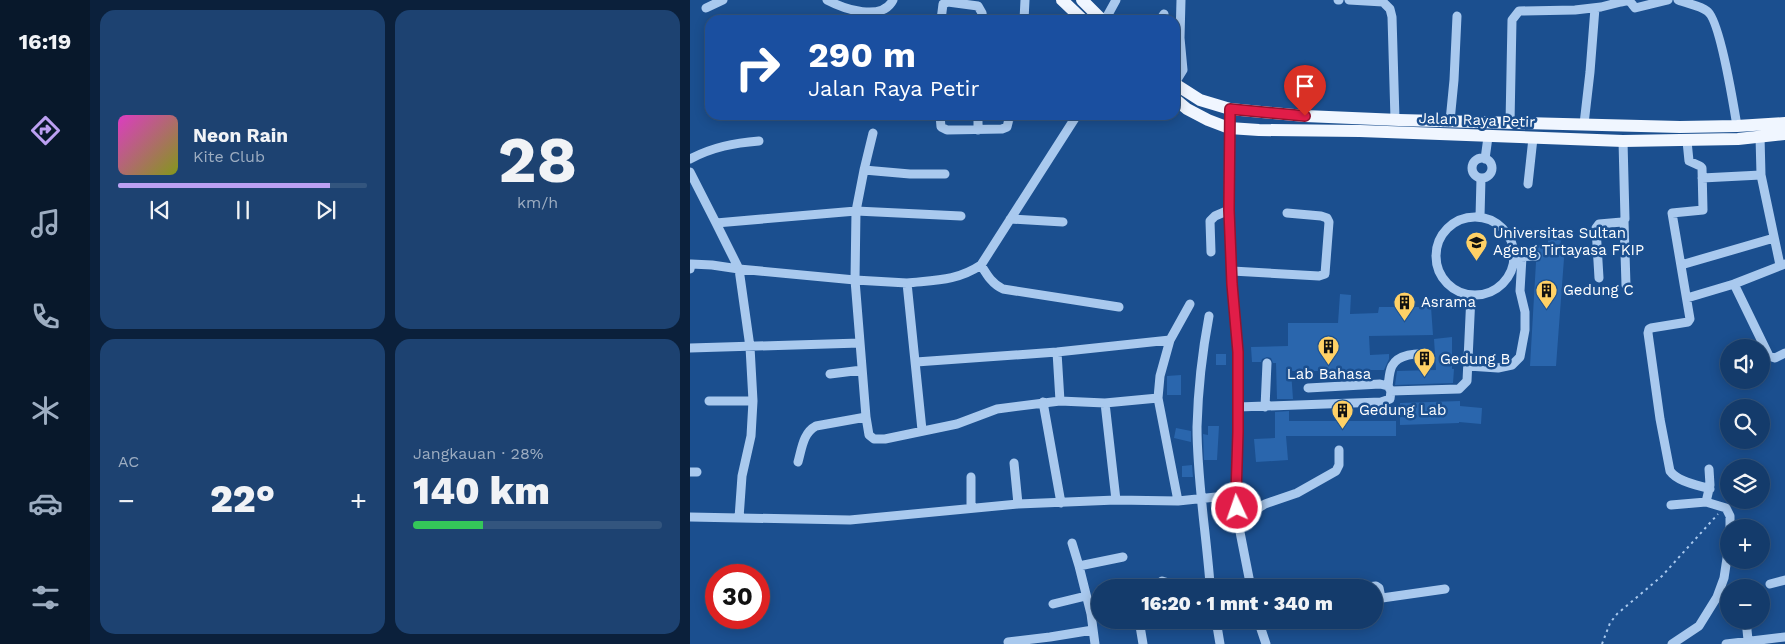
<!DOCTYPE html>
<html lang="id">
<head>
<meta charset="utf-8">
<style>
	:root { --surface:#143b6b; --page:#1d4271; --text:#f1f3f6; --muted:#9dadc1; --line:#33557e; --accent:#bca0f2 }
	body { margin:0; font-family:"Work Sans",sans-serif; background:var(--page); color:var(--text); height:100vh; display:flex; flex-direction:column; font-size:19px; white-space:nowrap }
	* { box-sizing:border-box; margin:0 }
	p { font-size:16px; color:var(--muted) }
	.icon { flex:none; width:28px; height:28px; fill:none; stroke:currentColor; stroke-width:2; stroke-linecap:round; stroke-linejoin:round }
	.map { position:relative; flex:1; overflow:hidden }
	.panel { display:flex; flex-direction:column; gap:10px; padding:10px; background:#0b203b; width:600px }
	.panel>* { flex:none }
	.top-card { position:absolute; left:15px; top:15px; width:475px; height:105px; border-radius:15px; box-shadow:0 2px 12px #0003,0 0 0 1px var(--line); background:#1a4fa0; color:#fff; overflow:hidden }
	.fabs { position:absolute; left:1030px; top:339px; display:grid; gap:10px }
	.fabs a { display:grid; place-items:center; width:50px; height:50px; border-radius:50%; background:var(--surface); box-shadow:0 2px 12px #0003,0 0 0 1px var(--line); font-size:25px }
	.speed { position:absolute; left:15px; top:564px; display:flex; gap:10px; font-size:25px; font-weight:700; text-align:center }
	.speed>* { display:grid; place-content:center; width:65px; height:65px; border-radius:50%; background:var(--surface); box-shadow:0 2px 12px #0003,0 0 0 1px var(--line); line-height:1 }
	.speed .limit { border:8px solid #d22; background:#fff; color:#111 }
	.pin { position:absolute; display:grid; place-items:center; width:42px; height:42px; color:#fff; margin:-51px -21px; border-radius:50% 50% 50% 0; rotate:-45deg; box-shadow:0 0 5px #0007 }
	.pin .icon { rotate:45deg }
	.me { position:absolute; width:55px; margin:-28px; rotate:357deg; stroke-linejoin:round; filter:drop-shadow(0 0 4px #0008) }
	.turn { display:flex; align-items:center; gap:18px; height:105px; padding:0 20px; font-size:22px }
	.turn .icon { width:65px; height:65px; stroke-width:2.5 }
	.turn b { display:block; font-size:35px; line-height:42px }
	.big { font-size:38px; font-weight:800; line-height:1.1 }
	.panel .widget { flex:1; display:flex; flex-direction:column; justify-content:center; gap:8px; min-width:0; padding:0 18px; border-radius:15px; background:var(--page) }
	.panel .dial { align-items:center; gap:0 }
	.dial b { font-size:65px; line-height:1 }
	.song { display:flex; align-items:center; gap:15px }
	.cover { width:60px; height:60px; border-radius:8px; background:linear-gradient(135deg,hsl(310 70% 55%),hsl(70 70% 35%)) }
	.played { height:5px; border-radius:2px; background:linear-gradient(90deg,var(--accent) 85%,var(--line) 85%) }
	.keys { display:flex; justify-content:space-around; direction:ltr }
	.heat { display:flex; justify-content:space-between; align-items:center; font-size:28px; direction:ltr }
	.charge { height:8px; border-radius:4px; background:linear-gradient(90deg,#34c759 28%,var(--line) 0) }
	.panel .tiles { flex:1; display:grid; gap:10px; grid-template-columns:repeat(2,1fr) }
	.trip { position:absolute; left:401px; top:579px; width:292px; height:50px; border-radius:25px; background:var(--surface); box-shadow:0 2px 12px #0003,0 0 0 1px var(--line); font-weight:800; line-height:50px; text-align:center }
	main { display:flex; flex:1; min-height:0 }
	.tab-bar { display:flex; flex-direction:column; width:90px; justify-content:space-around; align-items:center; background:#08182b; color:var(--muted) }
	.tab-bar .icon { width:35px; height:35px }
	.tab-bar .current { color:var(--accent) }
	.tab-bar b { font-size:22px; color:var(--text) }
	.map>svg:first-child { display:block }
	.building { fill:#2a66ad }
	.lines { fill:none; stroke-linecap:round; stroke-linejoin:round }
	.path { stroke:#a9c9ee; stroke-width:2; stroke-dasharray:2.5 4; stroke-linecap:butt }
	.minor { stroke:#a9c9ee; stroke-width:9 }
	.major { stroke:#f0f6ff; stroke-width:12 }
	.route-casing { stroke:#92132f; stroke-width:12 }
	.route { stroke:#e11d48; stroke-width:9 }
	.labels { text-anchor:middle; stroke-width:5; stroke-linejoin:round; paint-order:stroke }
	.street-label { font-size:15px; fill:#fff; stroke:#1b4f8f }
	.poi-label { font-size:15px; fill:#fff; stroke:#1b4f8f; text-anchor:start }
</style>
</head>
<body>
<main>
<nav class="tab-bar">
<b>16:19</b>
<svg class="icon current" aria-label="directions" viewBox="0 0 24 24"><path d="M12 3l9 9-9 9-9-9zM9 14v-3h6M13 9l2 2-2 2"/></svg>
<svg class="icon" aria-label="music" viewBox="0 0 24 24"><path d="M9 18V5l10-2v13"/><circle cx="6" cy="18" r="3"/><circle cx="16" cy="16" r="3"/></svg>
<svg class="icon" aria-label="phone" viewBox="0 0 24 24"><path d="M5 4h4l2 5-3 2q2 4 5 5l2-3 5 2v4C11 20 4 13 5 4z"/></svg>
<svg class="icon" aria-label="climate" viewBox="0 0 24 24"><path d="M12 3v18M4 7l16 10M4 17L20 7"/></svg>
<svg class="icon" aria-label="car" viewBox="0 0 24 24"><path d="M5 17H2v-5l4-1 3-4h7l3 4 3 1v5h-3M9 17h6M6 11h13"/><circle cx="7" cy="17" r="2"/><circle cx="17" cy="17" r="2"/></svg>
<svg class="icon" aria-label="filters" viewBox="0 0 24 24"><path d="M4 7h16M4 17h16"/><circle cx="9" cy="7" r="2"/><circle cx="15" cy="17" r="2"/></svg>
</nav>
<section class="panel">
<div class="tiles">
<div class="widget">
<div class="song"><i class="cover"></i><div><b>Neon Rain</b><p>Kite Club</p></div></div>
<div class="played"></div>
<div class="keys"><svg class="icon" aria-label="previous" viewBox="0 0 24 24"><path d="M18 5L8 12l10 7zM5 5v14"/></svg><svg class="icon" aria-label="pause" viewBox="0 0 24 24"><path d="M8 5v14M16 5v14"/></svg><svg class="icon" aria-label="next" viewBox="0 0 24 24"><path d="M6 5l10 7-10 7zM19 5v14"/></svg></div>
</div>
<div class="widget dial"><b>28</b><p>km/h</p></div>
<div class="widget"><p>AC</p>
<div class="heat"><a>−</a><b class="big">22°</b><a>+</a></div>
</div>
<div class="widget"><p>Jangkauan · 28%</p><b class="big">140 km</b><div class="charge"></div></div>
</div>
</section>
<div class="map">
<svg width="1095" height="644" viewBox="0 0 1095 644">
	<rect width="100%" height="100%" fill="#1b4f8f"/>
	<path class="building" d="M858,240h13l-1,6 5,-1 -9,121h-26l6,-104 4,-1 2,-5 -1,-4 -4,-2v-5l11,1z
		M650,294l11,1 -1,19 28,-1 1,-6h52l2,28 -64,1 1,19 19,-1v5l-5,11h-14v1h-79l2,28h-16l-1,-36h-3l-2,-5 -4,-1 -5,2 -1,3h-9l-1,-15 37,-1v-23h50z
		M762,337v32h2l-1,14 -58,2 2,-14 39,-1 -2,-31z
		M526,354h10v11h-10z
		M491,375v20h-14v-19z
		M770,401v5l22,2 -1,16 -22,-2v1l-59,2v-22z
		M599,411v10h107v15h-110l2,24 -32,2 -2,-23 21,-1v-26z
		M518,426h11l-2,34h-13l-1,-26 5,1z
		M486,428l15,3v11l-17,-4z
		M502,465l1,12h-11v-11z"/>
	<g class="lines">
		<path class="path" d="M912,644l8,-21 7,-9 45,-38 56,-62"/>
		<path class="minor" d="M137,0c17,9 55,22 66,0
			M648,0h1
			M659,0l34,2 7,7 2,8 3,102
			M931,0v2c9,-2 9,-1 14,6l33,-8
			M988,0c9,4 21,5 29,11 13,8 27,97 30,115
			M16,8l17,-8
			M251,20l2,-16 5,-2 30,4 4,7 1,7
			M334,20l1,-20
			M415,20l11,-20
			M470,20l4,-6
			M485,83l8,-13 -3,-32 1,-38
			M540,109l-1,101 3,73 6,69v80l-3,63 5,37 11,56
			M250,115l1,12 6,3 55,-1 5,-2 2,-8 4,-4
			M760,121l4,-41 3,-64
			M820,123l2,-103 7,-9 56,-1 26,-3 20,-5
			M894,124l6,-52 5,-64
			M288,130v-15
			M1070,136l1,39 19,90
			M997,141l2,20 11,5 2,2 1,42 -31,3 18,106 -2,3 -37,6 -2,1 -1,4 12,86 10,52c8,11 28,14 40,18
			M782 168a10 10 0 1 1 20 0a10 10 0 1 1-20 0Z
			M0,159c23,-12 44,-16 69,-18
			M795,159l3,-22
			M174,170l9,-37
			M0,172l26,51 140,-12 105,5
			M255,174h-35l-46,-4 -8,41 -1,69 11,137 3,18 5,4h11l72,-15 40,-15 63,-8 45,2 11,97
			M1012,178l59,-3
			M838,184l5,-46
			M746 256a39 39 0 1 1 78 0a39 39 0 1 1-78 0Z
			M790,217l1,-39
			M320,219l53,3
			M934,221l2,64
			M26,223l23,46 116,11 52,3 15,147
			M521,252l-1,-31 5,-5 14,-6
			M826,257l20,-1
			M291,265c6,10 11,19 22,24l116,18
			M991,265l93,-27
			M0,269l1,-5 21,1 27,4 11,78 3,54 -2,35 -9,40 -3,42
			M542,271l87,5 6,-2 4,-52 -2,-4 -6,-2 -34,-3
			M909,278l-3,-50 3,-4 23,-2 3,-3 -2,-78
			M217,283c28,-3 50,-2 74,-18l96,-150
			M1044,284l35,72 6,2 10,-5
			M997,298l47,-14 51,-20
			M519,316c-7,37 -11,74 -12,111 0,52 9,105 13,157
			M480,340l-10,36 -2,22 20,103
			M0,348l170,-5
			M367,352l3,49
			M226,362l141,-10 113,-12 20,-36
			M778,366l30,2 14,-3 8,-8 5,-27v-18l-5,-21 2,-34
			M140,374l32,-4
			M698,386c1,-6 1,-14 4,-20 6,-12 25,-13 36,-12
			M701,391l68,-2 8,-8 4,-86
			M19,401h44
			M353,402l18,101
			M415,403l53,-5
			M548,407l143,-5 9,-3 1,-8 -3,-5 -8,-2 -72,4
			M575,407l2,-44
			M108,462c4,-14 5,-29 18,-36l50,-9
			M324,463l4,41
			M0,472h7
			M281,477v31
			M1016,502l4,-17 -1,-16
			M981,505l35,-3 20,6 4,8v12
			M0,517l160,3 168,-16 98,-4 62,1 57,-6
			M549,520l26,-16 32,-11 39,-22 3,-6v-15
			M382,543l7,23
			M472,581l13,4 35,-1 1,4
			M1080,584l15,-4
			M668,588l18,-2 3,2 2,10
			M685,599l70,-10
			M363,604l33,-8
			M401,614l-12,-48 44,-9
			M449,620l4,24
			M526,620l4,24
			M568,620l8,24
			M1056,620l2,20
			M318,642l42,-5 43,-7
			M405,644l-4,-30 9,-1
			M982,644l27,-18 18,-29 7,-19 5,-33
			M1036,644l59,-7"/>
		<path class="major" d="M372,0l21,20
			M392,0l20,20
			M485,84l25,16 30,9 75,7 94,4 281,7 57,-1 48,-3
			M485,99l12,10 21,11 21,8 30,2 101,1 263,10 115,-2 47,-5"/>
	</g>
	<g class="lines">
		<defs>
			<path id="route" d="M547,508l-1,-13 2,-63v-80l-6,-68 -3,-74 1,-101 75,7"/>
		</defs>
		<use href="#route" class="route-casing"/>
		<use href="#route" class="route"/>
	</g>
	<defs>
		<symbol id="university-pin" viewBox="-11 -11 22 30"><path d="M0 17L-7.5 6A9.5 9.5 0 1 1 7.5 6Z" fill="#ffd166" stroke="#1b4f8f"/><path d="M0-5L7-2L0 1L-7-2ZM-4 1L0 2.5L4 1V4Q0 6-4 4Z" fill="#111"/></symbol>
		<symbol id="building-pin" viewBox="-11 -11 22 30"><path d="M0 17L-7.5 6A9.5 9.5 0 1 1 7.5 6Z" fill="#ffd166" stroke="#1b4f8f"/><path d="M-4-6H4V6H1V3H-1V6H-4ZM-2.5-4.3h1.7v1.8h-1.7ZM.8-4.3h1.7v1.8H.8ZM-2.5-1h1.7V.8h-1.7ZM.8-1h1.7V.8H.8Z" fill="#111"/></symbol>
	</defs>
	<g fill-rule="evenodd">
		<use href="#university-pin" x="774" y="230" width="25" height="34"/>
		<use href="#building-pin" x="844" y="278" width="25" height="34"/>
		<use href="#building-pin" x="702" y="290" width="25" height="34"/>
		<use href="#building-pin" x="626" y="334" width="25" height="34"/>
		<use href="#building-pin" x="722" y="346" width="25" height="34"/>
		<use href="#building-pin" x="640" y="398" width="25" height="34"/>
	</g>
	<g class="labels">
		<g class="street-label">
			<text transform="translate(787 120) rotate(2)" y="5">Jalan Raya Petir</text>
		</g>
		<g class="poi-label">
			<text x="803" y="238">Universitas Sultan<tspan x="803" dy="17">Ageng Tirtayasa FKIP</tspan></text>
			<text x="873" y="295">Gedung C</text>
			<text x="731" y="307">Asrama</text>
			<text x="750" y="364">Gedung B</text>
			<text x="639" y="379" text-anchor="middle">Lab Bahasa</text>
			<text x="669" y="415">Gedung Lab</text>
		</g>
	</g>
</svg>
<div class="fabs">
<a><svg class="icon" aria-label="sound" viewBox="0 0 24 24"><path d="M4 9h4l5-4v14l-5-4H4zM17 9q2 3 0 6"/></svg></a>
<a><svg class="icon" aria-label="search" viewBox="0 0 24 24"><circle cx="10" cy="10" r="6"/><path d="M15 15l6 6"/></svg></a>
<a><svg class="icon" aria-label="layers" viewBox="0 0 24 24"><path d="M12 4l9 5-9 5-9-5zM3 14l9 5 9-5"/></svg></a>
<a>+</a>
<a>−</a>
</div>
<div class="speed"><div class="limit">30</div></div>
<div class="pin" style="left:615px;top:116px;background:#d93025"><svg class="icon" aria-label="arrive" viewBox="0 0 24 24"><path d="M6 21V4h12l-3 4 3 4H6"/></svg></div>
<svg class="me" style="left:547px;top:508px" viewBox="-20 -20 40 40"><circle r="17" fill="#e11d48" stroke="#fff" stroke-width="3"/><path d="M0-11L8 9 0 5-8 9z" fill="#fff"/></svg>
<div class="trip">16:20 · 1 mnt · 340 m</div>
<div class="top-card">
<div class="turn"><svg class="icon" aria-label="right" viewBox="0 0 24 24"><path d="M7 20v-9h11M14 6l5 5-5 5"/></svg><div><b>290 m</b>Jalan Raya Petir</div></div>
</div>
</div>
</main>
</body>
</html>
